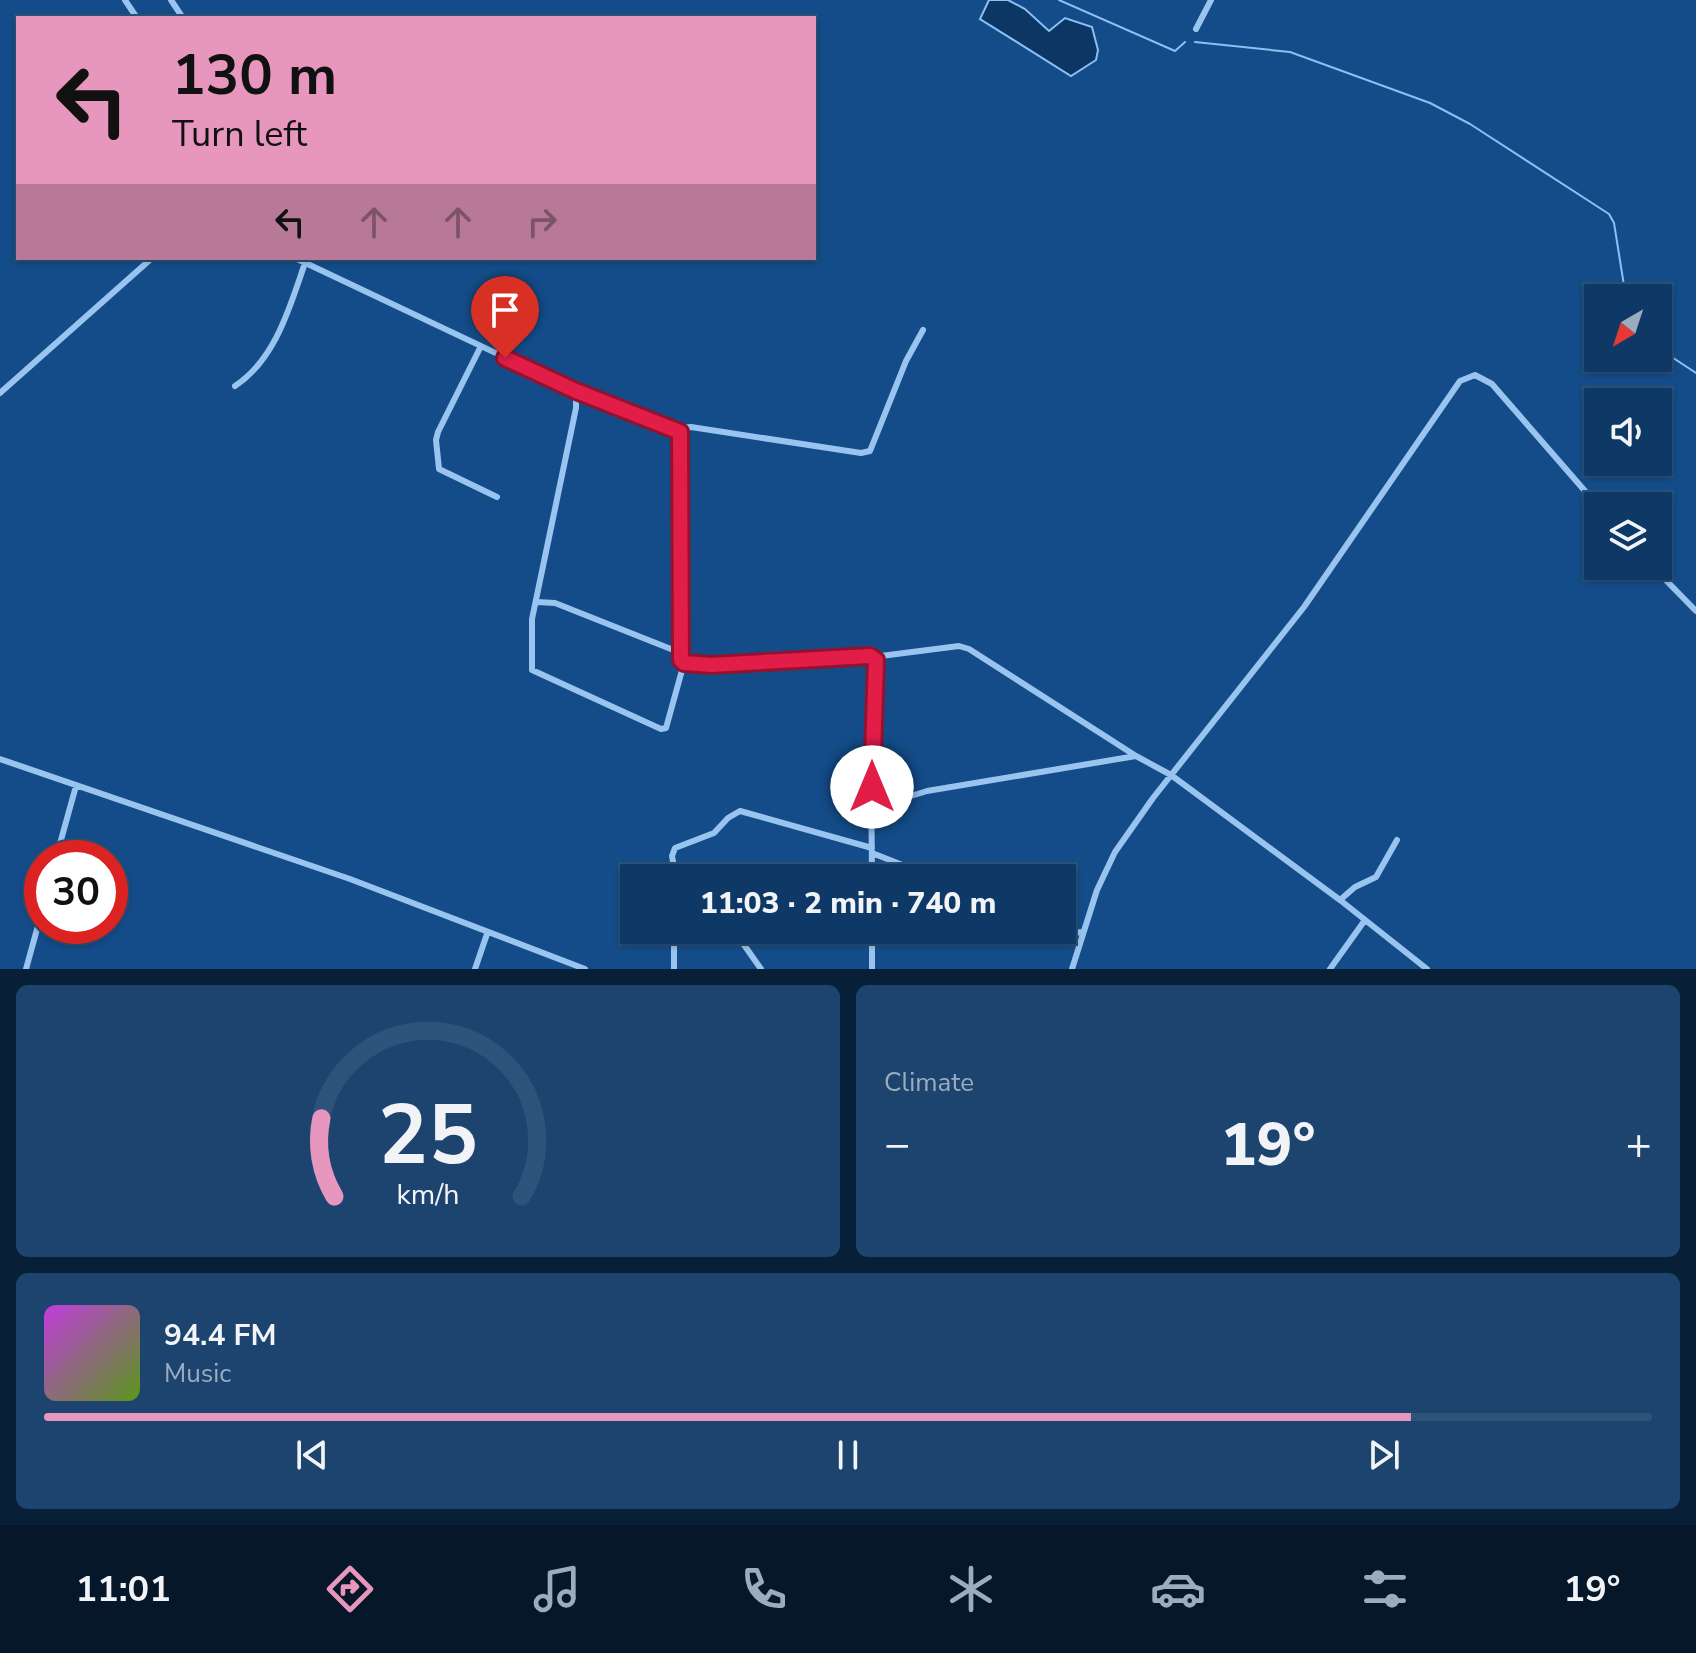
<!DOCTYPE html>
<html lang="en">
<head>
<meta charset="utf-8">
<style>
	:root { --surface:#0e3966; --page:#1c446f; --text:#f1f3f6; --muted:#9bacbf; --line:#2e537a; --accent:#e797bd }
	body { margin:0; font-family:"Nunito Sans",sans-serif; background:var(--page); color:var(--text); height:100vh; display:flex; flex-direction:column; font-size:30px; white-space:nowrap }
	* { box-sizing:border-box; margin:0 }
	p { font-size:26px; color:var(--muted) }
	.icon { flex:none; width:44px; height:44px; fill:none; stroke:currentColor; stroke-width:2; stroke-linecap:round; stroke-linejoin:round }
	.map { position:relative; height:969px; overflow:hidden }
	.details { display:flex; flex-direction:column; gap:16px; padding:16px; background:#081f38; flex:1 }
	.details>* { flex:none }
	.guide { position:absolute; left:16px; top:16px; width:800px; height:244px; border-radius:0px; box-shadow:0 2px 6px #0004,0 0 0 2px var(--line); background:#e797bd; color:#111; overflow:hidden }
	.needle { width:52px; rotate:219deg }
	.fabs { position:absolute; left:1584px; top:284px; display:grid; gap:16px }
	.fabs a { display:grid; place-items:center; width:88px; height:88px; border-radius:0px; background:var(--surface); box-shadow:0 2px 6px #0004,0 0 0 2px var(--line); font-size:40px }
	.speed { position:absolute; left:24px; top:840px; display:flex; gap:16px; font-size:40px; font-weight:700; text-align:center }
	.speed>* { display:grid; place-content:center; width:104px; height:104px; border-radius:50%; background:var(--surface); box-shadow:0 2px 6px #0004,0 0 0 2px var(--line); line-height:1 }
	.speed .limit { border:12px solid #d22; background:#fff; color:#111 }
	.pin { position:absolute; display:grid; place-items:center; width:68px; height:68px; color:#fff; margin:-82px -34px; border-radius:50% 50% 50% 0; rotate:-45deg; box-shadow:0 0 8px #0007 }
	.pin .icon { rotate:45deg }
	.me { position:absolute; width:88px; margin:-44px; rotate:0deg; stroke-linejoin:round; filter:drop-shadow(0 0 6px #0008) }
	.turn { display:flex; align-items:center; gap:28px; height:168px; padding:0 24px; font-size:36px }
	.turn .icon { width:104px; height:104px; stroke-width:2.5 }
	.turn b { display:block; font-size:56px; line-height:68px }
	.lanes { display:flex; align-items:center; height:76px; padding:0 24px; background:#0003; justify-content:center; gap:40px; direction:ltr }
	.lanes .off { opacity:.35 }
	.big { font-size:60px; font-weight:800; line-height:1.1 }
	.details .tile { flex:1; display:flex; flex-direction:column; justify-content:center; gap:12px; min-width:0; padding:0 28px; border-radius:12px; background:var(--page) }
	.details .dial { align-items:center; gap:0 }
	.dial svg { height:208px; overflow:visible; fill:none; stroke:var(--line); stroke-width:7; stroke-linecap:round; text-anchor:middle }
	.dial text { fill:var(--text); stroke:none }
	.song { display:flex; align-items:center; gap:24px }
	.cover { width:96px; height:96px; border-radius:12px; background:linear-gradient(135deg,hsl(290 70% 55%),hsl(90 70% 35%)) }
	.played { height:8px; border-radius:4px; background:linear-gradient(90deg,var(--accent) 85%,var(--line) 85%) }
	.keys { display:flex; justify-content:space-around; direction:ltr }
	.heat { display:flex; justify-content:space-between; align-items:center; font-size:44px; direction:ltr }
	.details .tiles { flex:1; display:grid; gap:16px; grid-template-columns:1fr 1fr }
	.tile:last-child { grid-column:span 2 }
	.trip { position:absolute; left:620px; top:864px; width:456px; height:80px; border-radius:0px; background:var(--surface); box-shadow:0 2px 6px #0004,0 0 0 2px var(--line); font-weight:800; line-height:80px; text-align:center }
	.tabs { display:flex; height:128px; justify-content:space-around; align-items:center; background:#061729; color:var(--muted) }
	.tabs .icon { width:56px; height:56px }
	.tabs .active { color:var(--accent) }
	.tabs b { font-size:36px; color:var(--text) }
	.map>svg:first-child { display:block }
	.water { fill:#0c3664; stroke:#8ac0f3; stroke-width:2 }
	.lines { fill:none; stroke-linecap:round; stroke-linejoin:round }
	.stream { stroke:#8ac0f3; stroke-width:2 }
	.minor { stroke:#99c4f0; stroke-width:6 }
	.route-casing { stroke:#92132f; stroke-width:20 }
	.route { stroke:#e11d48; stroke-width:14 }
</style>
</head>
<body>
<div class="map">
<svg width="1696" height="969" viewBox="0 0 1696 969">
	<rect width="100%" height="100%" fill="#134c88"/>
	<path class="water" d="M989,0h19l17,9 24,22 16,-13 27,9 6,23 -2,10 -25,16 -91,-57z"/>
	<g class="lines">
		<path class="stream" d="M1059,0l116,51 10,-9
			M1195,42l95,10 140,51 40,21 139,90 5,9 12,75
			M1658,348l38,25"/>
		<path class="minor" d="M125,0l12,18
			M171,0l12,18
			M1196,29l15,-29
			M295,258l281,133 104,41 1,228 6,5 183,-9 6,4 -5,105 1,113
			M481,346l-43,86 -2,8 3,29 58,28
			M235,386c41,-27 55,-80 70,-123
			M576,391v17l-44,211v51l129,59 5,-1 18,-65
			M0,393l152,-135
			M676,428l15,-1 170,26 9,-2 36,-90 17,-31
			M1652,566l44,45
			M537,602l18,1 126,50
			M873,657l86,-11 10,3 167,107
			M0,759l350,120 235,90
			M838,780l34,7
			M872,796l26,4 29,-9 209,-35 35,19 169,125 87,69
			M872,853l33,13 18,12
			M56,858l20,-72
			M676,878l-4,-22 3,-8 39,-15 14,-15 12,-7 132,37
			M1340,900l15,-13 21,-10 21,-37
			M872,930v39
			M1030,930l24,4 29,-2
			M727,933l15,9 19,27
			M26,969l16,-58
			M475,969l12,-35
			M674,969v-39
			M1072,969l25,-79 18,-38 38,-54 151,-191 156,-226 15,-6 17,9 106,122
			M1330,969l35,-49"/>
	</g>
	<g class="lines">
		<defs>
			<path id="route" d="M505,358l71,33 104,41 1,228 3,3 27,2 159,-9 6,4 -4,127"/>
		</defs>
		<use href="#route" class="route-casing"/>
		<use href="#route" class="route"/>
	</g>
</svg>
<div class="fabs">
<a><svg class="needle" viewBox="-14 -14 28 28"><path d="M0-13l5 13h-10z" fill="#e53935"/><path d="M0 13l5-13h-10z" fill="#9bacbf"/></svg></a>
<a><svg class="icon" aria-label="sound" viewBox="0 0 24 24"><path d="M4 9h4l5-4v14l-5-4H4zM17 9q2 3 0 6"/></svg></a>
<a><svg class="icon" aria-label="layers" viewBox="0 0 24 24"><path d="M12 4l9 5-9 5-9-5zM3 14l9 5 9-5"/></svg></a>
</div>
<div class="speed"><div class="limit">30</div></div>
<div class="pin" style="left:505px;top:358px;background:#d93025"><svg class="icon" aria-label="arrive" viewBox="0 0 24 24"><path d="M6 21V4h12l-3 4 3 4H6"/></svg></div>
<svg class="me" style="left:872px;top:787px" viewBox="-20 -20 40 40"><circle r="19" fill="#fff"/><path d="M0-13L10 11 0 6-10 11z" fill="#e11d48"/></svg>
<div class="trip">11:03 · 2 min · 740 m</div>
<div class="guide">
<div class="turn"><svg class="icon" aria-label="left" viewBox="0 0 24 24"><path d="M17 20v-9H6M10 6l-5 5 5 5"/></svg><div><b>130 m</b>Turn left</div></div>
<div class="lanes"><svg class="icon" aria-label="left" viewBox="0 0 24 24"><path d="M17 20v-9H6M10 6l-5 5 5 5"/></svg><svg class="icon off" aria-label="ahead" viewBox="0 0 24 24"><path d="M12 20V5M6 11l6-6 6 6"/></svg><svg class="icon off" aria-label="ahead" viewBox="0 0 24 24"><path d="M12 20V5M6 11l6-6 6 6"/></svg><svg class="icon off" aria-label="right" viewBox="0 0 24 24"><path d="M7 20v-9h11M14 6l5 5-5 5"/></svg></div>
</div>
</div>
<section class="details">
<div class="tiles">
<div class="tile dial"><svg viewBox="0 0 100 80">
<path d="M14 69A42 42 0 1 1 86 69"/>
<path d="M14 69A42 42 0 0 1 9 39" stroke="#e797bd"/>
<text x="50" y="56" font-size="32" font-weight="700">25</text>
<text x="50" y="72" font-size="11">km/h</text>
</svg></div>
<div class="tile"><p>Climate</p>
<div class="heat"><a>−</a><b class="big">19°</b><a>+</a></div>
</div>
<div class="tile">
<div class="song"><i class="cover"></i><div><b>94.4 FM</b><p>Music</p></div></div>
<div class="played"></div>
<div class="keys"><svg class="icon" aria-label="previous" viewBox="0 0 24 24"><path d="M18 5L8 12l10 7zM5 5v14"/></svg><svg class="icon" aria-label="pause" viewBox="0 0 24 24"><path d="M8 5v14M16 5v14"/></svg><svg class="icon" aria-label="next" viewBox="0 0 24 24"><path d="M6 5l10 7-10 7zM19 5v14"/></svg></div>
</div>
</div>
</section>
<nav class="tabs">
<b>11:01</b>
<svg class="icon active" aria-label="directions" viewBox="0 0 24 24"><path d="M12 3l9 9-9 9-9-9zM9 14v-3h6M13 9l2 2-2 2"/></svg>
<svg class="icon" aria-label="music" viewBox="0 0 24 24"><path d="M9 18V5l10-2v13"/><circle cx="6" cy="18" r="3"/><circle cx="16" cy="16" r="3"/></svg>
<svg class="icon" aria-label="phone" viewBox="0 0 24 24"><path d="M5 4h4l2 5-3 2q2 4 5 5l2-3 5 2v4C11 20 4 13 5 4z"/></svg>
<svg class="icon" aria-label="climate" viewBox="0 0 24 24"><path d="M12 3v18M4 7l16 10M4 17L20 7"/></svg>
<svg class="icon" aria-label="car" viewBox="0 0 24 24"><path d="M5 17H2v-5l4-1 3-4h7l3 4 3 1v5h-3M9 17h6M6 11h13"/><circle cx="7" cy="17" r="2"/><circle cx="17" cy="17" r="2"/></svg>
<svg class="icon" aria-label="filters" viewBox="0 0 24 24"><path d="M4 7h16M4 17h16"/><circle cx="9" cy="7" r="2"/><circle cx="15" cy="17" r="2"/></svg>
<b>19°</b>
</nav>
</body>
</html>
